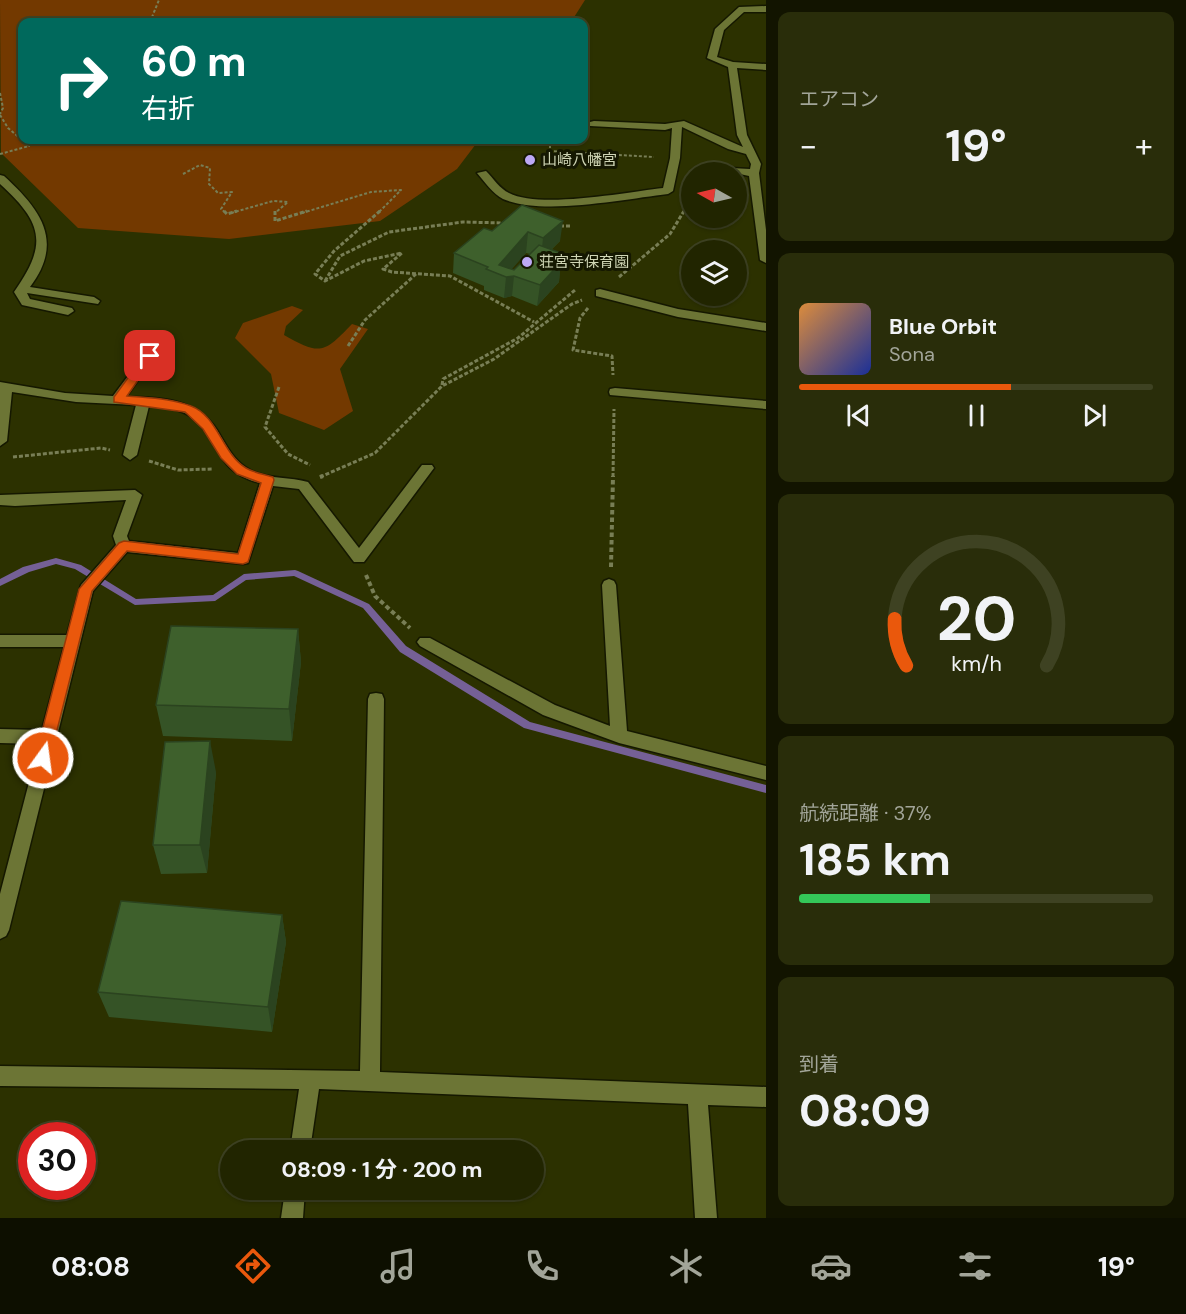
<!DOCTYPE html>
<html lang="ja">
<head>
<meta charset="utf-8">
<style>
	:root { --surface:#212500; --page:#292d0a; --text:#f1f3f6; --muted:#a2a599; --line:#3e4222; --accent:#ea580c }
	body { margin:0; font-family:"DM Sans","Noto Sans JP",sans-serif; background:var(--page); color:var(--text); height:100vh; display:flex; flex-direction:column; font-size:22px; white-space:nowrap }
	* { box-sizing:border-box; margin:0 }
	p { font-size:20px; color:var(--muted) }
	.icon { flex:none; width:33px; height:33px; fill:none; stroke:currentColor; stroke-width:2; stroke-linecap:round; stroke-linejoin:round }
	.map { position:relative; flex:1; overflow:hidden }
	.side { display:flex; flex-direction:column; gap:12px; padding:12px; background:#121400; width:420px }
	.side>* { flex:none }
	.guide { position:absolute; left:18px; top:18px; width:570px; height:126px; border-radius:12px; box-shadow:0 2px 4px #0004,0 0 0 2px var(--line); background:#00695c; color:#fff; overflow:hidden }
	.needle { width:39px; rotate:278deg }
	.fabs { position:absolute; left:681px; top:162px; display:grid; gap:12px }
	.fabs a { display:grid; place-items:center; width:66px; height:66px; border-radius:50%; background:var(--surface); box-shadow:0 2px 4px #0004,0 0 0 2px var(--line); font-size:30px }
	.speed { position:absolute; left:18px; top:1122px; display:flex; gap:12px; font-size:30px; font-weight:700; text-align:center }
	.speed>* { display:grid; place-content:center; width:78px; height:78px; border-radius:50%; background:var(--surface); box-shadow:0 2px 4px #0004,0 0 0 2px var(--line); line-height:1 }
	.speed .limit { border:9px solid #d22; background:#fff; color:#111 }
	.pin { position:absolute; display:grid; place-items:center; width:51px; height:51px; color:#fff; margin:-26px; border-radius:12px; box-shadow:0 3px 9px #0006 }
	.me { position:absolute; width:66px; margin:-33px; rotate:14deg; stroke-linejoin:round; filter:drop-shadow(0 0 4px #0008) }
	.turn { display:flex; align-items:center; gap:21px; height:126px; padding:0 24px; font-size:27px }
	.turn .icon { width:78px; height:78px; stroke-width:2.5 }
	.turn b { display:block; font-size:42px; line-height:51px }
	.big { font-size:45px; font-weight:700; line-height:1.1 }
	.side .widget { flex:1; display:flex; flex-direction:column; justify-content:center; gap:9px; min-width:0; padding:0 21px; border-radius:12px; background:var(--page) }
	.side .dial { align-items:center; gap:0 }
	.dial svg { height:156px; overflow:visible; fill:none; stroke:var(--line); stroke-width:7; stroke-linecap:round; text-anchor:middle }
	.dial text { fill:var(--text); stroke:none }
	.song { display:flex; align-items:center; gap:18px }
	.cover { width:72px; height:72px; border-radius:9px; background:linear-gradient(135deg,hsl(30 70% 55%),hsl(230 70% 35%)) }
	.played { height:6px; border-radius:3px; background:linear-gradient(90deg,var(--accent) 60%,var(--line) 60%) }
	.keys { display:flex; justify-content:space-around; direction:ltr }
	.heat { display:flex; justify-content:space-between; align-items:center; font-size:33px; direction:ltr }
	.charge { height:9px; border-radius:4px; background:linear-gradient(90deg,#34c759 37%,var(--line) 0) }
	.trip { position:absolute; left:220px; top:1140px; width:324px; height:60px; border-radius:30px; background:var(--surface); box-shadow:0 2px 4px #0004,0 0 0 2px var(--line); font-weight:700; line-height:60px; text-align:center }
	.dock { display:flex; height:96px; justify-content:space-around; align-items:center; background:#0d0f00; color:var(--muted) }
	.dock .icon { width:42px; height:42px }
	.dock .on { color:var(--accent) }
	.dock b { font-size:27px; color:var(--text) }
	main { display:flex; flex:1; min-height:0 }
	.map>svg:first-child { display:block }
	.green { fill:#733900 }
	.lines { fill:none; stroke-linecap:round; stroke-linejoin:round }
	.stream { fill:#756096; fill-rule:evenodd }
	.minor-casing { stroke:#151800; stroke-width:3 }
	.path-far2 { stroke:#787e55; stroke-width:2; stroke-dasharray:3 2; stroke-linecap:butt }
	.path-far1 { stroke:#787e55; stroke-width:3; stroke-dasharray:4 2; stroke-linecap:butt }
	.path { stroke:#787e55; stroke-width:4; stroke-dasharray:4.5 3; stroke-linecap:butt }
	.minor { fill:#6c7535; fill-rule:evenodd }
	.wall { fill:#355326; fill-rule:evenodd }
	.shaded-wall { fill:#2b431f }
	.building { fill:#3e602c; stroke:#2b431f; stroke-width:1.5 }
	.route { fill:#ea580c; stroke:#983908; stroke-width:1.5 }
	.poi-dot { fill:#bda9f5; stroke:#151801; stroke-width:2 }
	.labels { text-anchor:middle; stroke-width:6; stroke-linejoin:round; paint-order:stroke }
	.far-poi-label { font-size:15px; fill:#cfd5b5; stroke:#151801; text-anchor:start }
</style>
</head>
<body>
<main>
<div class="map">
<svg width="766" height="1218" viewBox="0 0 766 1218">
	<rect width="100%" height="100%" fill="#2c3100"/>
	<path class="green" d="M0,0h585l-14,22h-549v118h457l-22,29 -77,52 -151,18 -151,-11 -77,-75z
		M292,306l11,4 -17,16 -2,9c37,21 40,18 68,-11l16,5 -28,40 13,42 -29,19 -45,-17 -8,-39 -36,-36 8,-15z"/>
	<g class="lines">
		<path class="stream" d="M56,558l25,7 55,34 77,-4 31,-21 51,-4 3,1 71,33 37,42 124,76 236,63v8l-242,-65 -124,-76 -37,-44 -69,-32 -48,4 -31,21 -80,4 -60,-36 -19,-5 -27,8 -29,14v-7l23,-12z"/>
		<defs>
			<path id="minor" d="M766,6v6h-22l-20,18 -7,27 16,5 33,2v6l-29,-2 10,67 14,29 -2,9 7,57v33l-6,-3 -11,-84 -23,-5 5,-3 19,1 1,-5 -5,-10 -18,-5 -46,-22 -2,31 -7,33 -5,3c-43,5 -126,22 -165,5 -10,-5 -19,-18 -26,-26l9,-2c7,7 14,18 23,22 31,16 119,-1 154,-5l7,-30 2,-30 -7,2 -75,-4v-4l4,-1 71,3 19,-3 59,26 -6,-12 -9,-68 -21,-9 8,-29 24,-22z
				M0,175l4,1c36,33 61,65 26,111l64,10 6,4 -2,3 -71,-11 3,6 42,9 2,3 -6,4 -46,-10 -8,-13c34,-48 29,-69 -14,-108z
				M600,289l78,20 88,14v8l-88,-14 -82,-21v-6z
				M150,351l6,4 -30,42c35,0 71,2 91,33 8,13 15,28 28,37 18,13 42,9 63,15l51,66 63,-83h10l2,3 -70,94h-10l-55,-73 -26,-3 -25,77 -5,1 -116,-12 -34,39 -84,339 -3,6 -6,3v-45l39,-150 -39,-1v-14l42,1 22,-83h-64v-12h67l14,-50 35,-40 -3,-9 13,-36 -111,6 -15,-1v-10l135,-5 7,5 -15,41 2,5 109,12 22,-70c-48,-12 -38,-45 -70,-67 -12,-8 -27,-9 -41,-10l-12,49 -7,5 -7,-5 13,-50 -60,-3 -64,-10 -5,49 -7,5v-64l65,11 48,3 33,-44z
				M615,388l151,13v8l-156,-14 -1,-3 1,-3z
				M609,579l5,2 2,4 11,146 139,35v14l-147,-37 -76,-28 -123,-69 -3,-4 3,-4h10l125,67 55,21 -8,-141 2,-4z
				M376,693l6,1 2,5 -4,373 386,15v20l-58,-2 9,113h-22l-7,-114 -369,-15 -9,61h-20l9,-61 -299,-3v-20l360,5 8,-372 2,-5z
				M285,1190h20l-2,28h-22z"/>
		</defs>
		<use href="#minor" class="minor-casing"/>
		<path class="path-far2" d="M150,22l9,-22
			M0,93l3,15 -3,6
			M0,115l8,13 21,18 -29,8
			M550,140v11l104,6
			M183,174l17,-9 10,3 -1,16 9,9 14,-1 -11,17 5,4
			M231,213l42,-12 15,1 -13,11
			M302,213l69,-21 30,-2 -23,23
			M683,213l9,-15"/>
		<path class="path-far1" d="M224,211l3,3 10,-3
			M275,211v10l32,-10
			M380,211l-46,40 -19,23 10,7 39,-20 38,-8 -19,16 9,3 58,4 84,46
			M560,226h11
			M619,277l51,-43 14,-23
			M325,281l15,-25 49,-24 74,-10 41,1
			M588,308l-8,10 -7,32 39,6 1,19
			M348,346l17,-26 51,-46
			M442,385l1,-6 75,-41 57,-48
			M279,387l-14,40 23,27 22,11
			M13,457l88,-9 9,2
			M149,461l29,9 34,-1
			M320,477l55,-24 67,-67 52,-27 78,-55 10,-4
			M613,477l1,-68"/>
		<path class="path" d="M320,477l3,-1
			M611,567l2,-91
			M366,575l9,21 35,32"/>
		<use href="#minor" class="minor"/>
	</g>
	<path class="wall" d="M522,205l38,36 -9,9 10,3 -2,29 -22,24 -25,-10 -8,2 -20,-8v-4l-31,-13 1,-20 38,-22zM526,253l4,1 -16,16 -3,-1z
		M298,629l3,33 -9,79 -129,-5 -7,-31z
		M216,772l-9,101 -46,1 -8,-29z
		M282,915l4,27 -14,90 -163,-15 -11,-25z"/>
	<path class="shaded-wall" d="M563,221l-3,20 -19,18 2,-21z
		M528,232l-2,21 -21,24 -6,-12z
		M561,253l-1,10 1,-1 -2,20 -22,24 3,-21 15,-25z
		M514,276l-2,20 -8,2 2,-21z
		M298,629l3,33 -9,79 -3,-32z
		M210,741l6,31 -9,101 -7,-28z
		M282,915l4,27 -14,90 -4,-25z"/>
	<path class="building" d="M522,205l41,16 -20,17 -15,-6 -29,33 15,5 25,-25 22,8 -6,7 6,2 -21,23 -26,-9 -8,1 -20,-8 2,-2 -34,-14 30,-25 8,3z
		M171,626l127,3 -9,80 -133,-4z
		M210,741l-10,104h-47l12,-103z
		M121,901l161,14 -14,92 -170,-15z"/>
	<path class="route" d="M150,352l5,4 -28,40c21,2 44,2 64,10 27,10 31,48 55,62 8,5 18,6 27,9l1,3 -26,82 -5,2 -116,-13 -35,40 -42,167 -2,5 -5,2 -6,-2 -2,-5 44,-169 40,-46 5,-2 114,13 23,-71 -24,-9 -16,-16 -18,-29 -18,-17 -71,-10v-5l32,-44z"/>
	<g class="poi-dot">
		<circle cx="530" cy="160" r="6"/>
		<circle cx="527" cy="262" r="6"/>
	</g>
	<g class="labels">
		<g class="far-poi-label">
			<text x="542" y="165">山崎八幡宮</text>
			<text x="539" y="267">荘宮寺保育園</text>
		</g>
	</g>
</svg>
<div class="fabs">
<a><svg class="needle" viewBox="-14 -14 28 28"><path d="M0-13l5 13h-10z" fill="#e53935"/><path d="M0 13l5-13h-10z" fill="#a2a599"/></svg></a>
<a><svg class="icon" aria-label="layers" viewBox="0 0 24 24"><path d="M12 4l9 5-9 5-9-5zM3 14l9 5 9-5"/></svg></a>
</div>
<div class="speed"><div class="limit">30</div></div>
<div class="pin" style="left:150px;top:356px;background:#d93025"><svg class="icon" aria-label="arrive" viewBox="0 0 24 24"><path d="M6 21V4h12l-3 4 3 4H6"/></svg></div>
<svg class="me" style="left:43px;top:758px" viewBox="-20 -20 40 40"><circle r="17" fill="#ea580c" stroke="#fff" stroke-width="3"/><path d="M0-11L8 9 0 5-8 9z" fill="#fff"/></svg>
<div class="trip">08:09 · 1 分 · 200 m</div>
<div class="guide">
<div class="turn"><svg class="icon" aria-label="right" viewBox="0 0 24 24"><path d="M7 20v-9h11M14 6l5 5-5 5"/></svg><div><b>60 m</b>右折</div></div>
</div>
</div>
<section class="side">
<div class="widget"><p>エアコン</p>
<div class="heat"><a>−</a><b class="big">19°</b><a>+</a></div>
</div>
<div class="widget">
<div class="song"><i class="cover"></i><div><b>Blue Orbit</b><p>Sona</p></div></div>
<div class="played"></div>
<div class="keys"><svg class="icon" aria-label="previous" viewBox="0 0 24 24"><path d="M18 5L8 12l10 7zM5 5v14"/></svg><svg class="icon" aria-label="pause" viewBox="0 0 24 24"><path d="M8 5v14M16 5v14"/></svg><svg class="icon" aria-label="next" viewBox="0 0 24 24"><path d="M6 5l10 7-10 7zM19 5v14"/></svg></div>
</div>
<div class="widget dial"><svg viewBox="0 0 100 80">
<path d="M14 69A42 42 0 1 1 86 69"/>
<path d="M14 69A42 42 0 0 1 8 45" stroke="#ea580c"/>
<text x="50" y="56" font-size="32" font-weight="700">20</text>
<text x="50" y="72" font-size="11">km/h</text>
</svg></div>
<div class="widget"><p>航続距離 · 37%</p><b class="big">185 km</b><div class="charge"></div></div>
<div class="widget"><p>到着</p><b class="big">08:09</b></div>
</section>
</main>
<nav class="dock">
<b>08:08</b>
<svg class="icon on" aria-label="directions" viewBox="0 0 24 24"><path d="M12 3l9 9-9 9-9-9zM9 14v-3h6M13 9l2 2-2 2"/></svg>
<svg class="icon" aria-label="music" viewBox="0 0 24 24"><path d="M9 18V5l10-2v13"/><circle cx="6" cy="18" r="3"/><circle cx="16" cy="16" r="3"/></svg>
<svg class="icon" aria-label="phone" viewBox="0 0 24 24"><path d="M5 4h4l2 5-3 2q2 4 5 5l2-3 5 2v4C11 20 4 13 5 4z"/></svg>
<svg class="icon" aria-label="climate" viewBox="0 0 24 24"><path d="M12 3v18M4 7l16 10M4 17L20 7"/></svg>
<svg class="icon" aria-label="car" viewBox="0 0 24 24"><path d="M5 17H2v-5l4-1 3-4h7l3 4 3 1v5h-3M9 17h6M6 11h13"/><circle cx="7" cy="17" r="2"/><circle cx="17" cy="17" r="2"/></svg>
<svg class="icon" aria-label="filters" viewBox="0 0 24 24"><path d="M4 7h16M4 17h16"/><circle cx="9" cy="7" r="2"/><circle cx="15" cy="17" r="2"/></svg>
<b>19°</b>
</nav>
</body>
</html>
